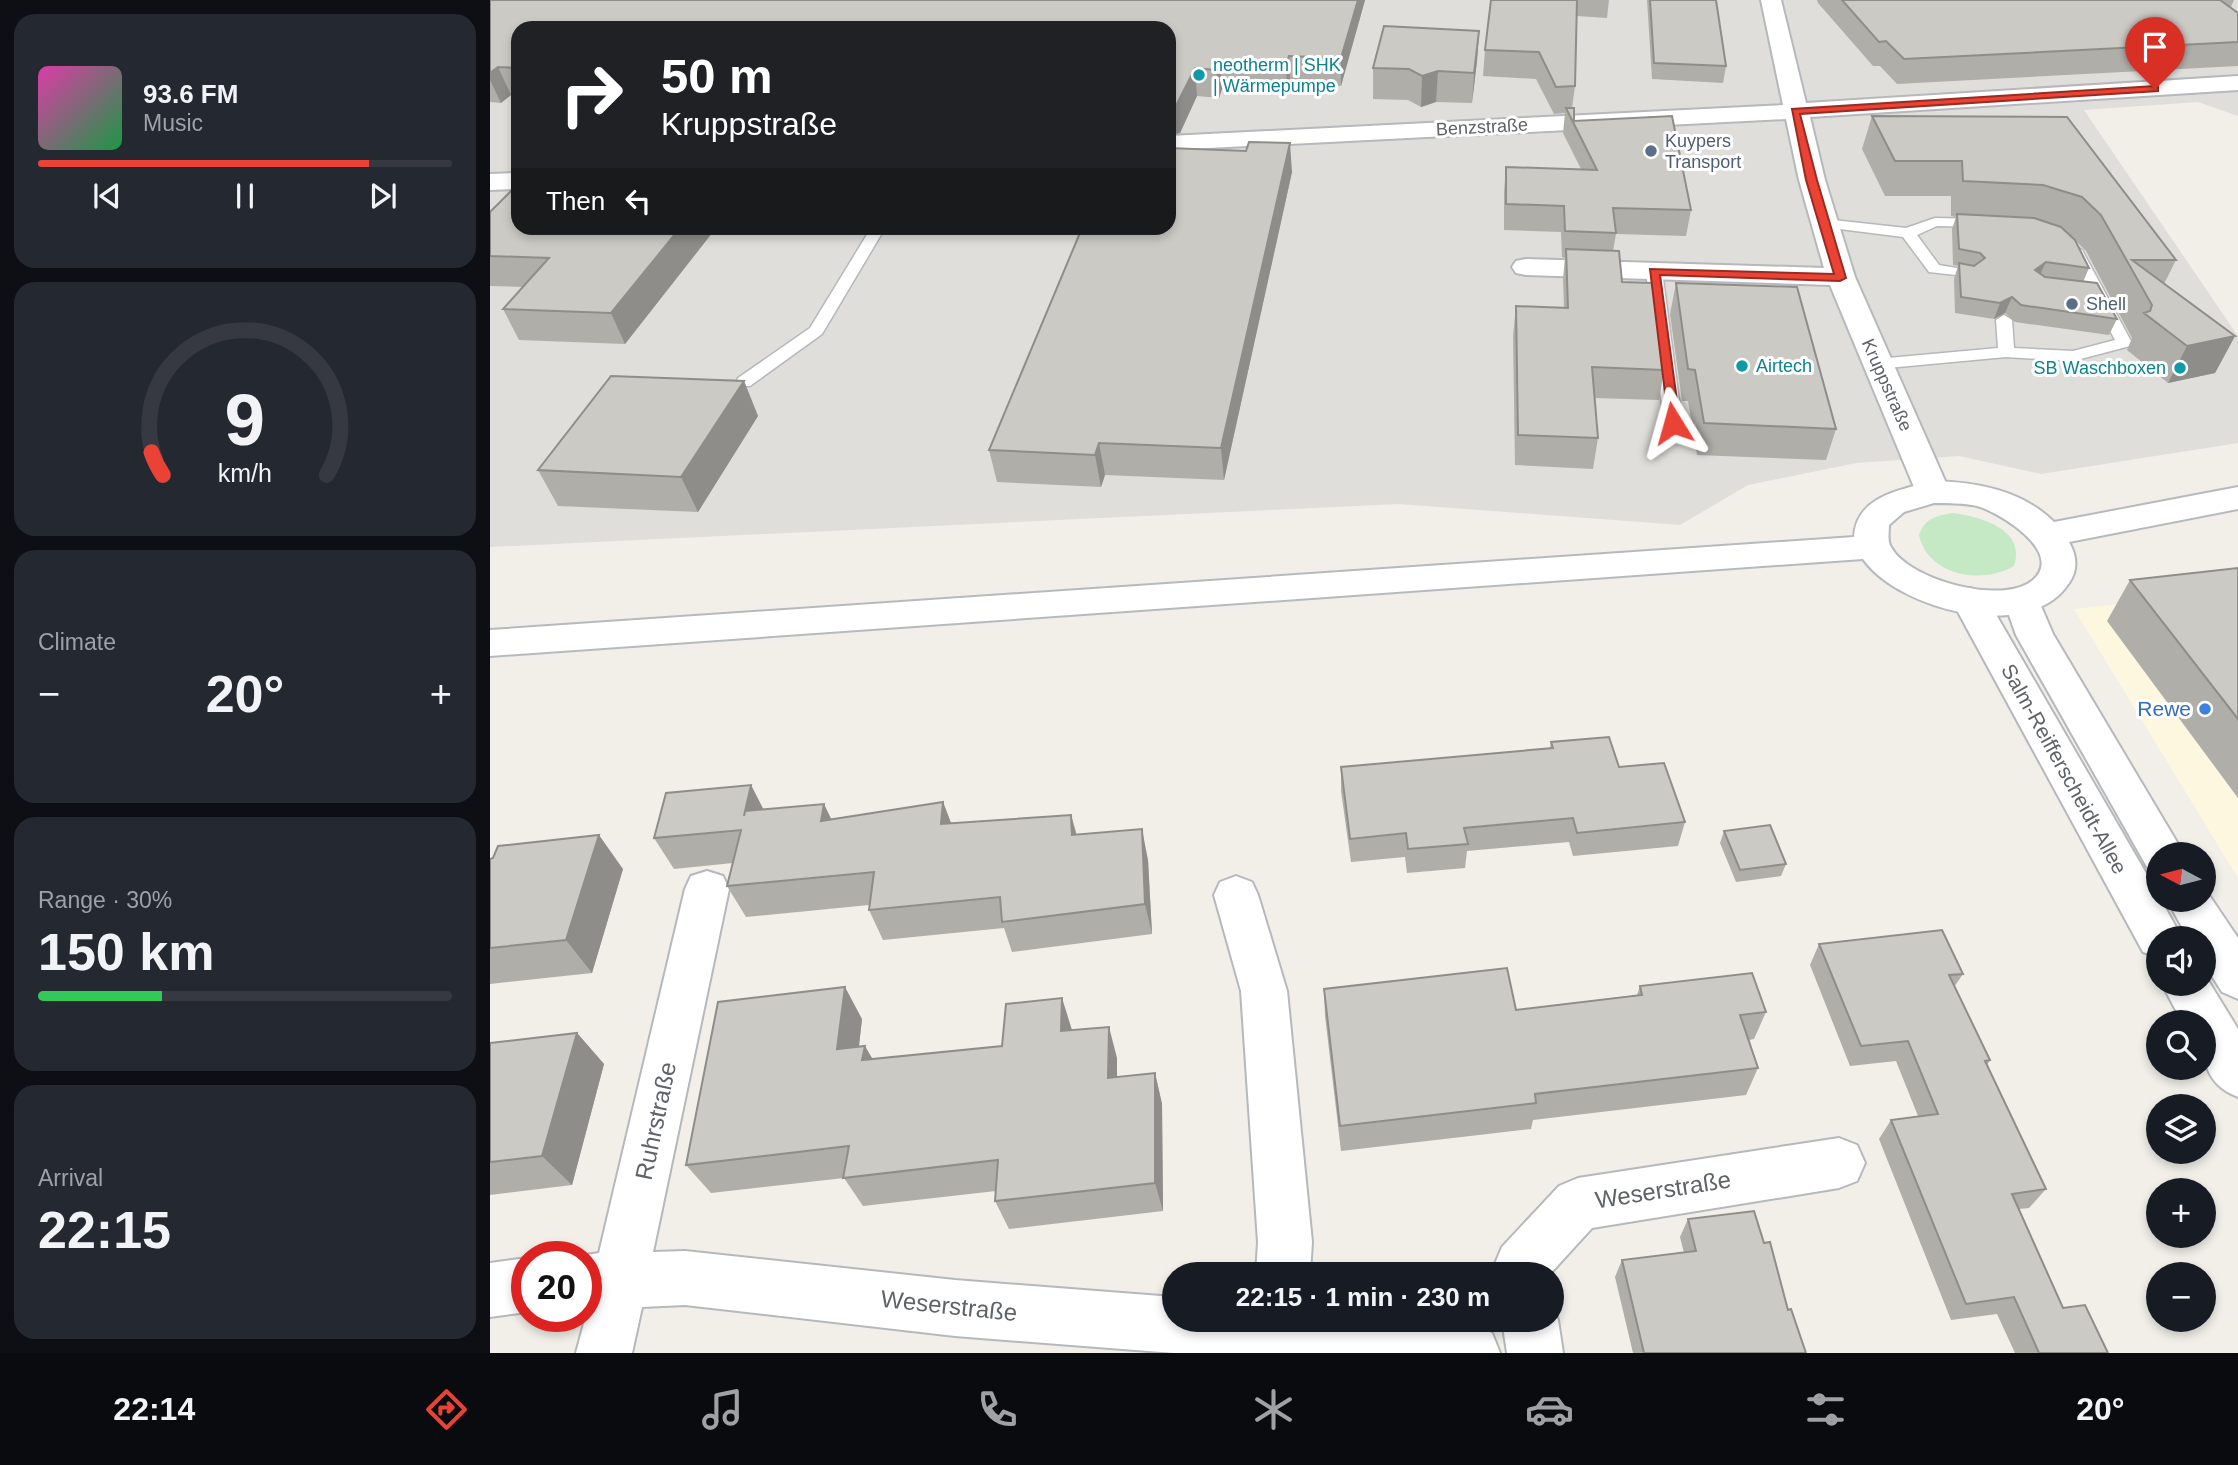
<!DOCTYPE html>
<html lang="en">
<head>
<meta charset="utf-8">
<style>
	:root { --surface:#171b24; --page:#242831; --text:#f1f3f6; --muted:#9ea1a6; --line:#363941; --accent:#ea4335 }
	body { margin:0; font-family:Helvetica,sans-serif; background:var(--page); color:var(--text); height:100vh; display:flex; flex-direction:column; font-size:26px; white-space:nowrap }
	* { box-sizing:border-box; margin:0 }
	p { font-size:23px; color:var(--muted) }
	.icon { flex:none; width:38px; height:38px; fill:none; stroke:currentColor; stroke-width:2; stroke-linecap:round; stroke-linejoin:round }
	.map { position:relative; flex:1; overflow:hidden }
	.details { display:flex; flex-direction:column; gap:14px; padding:14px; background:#0d0f14; width:490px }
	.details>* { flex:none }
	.hud { position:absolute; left:21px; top:21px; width:665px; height:214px; border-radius:21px; box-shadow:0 4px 10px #0003; background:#202124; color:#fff; overflow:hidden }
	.needle { width:46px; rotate:277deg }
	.buttons { position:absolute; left:1656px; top:842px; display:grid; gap:14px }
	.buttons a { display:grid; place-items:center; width:70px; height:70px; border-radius:50%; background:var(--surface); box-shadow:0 4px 10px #0003; font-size:35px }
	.speed { position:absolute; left:21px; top:1241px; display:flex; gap:14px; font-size:35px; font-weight:700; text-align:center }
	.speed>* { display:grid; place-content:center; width:91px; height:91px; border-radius:50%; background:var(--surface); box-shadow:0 4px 10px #0003; line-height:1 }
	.speed .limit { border:10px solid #d22; background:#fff; color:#111 }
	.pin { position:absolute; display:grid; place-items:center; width:60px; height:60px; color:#fff; margin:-72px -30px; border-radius:50% 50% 50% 0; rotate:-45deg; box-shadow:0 0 7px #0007 }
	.pin .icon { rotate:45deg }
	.me { position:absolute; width:77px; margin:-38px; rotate:352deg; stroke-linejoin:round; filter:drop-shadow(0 0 5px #0008) }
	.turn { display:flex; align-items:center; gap:24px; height:147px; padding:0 35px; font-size:32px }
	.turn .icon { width:91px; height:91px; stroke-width:2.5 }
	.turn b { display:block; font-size:49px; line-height:60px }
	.then { display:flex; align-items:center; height:66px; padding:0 35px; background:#0003; gap:14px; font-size:26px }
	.big { font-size:52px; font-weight:600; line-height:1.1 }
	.details .card { flex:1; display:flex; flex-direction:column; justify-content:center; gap:10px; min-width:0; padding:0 24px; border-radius:21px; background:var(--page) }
	.details .dial { align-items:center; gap:0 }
	.dial svg { height:182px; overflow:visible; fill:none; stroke:var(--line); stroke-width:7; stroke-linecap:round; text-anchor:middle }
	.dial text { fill:var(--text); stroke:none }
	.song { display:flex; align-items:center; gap:21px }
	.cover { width:84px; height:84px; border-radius:10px; background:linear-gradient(135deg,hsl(320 70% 55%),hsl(140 70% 35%)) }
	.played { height:7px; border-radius:4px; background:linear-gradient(90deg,var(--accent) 80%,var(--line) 80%) }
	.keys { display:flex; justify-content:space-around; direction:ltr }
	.heat { display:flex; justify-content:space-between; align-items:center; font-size:38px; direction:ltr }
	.charge { height:10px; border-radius:5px; background:linear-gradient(90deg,#34c759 30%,var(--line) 0) }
	.trip { position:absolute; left:672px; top:1262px; width:402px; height:70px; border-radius:35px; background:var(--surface); box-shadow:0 4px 10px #0003; font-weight:600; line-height:70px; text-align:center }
	.menu { display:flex; height:112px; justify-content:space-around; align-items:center; background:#090b0e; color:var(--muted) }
	.menu .icon { width:49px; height:49px }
	.menu .current { color:var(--accent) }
	.menu b { font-size:32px; color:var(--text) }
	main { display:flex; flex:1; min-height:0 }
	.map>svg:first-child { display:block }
	.commercial { fill:#fef7e0 }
	.industrial { fill:#e0deda; fill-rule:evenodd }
	.green { fill:#c5e8c5 }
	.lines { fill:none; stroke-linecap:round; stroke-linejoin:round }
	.service-casing { stroke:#b5b8bc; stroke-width:3 }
	.minor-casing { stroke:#b5b8bc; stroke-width:4 }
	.tertiary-casing { stroke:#b5b8bc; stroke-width:4 }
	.secondary-casing { stroke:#b6babf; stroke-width:4 }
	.service { fill:#fff; fill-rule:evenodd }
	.minor { fill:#fff; fill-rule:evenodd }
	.tertiary { fill:#fff; fill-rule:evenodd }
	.secondary { fill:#fff; fill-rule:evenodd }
	.wall { fill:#afaea9 }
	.shaded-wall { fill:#8f8d8a }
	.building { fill:#cccac5; stroke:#8f8d8a; stroke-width:2 }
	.route { fill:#ea4335; stroke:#982c22; stroke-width:2 }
	.culture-dot { fill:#0f9aa8; stroke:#fff; stroke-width:2.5 }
	.service-dot { fill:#5c6f8a; stroke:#fff; stroke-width:2.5 }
	.shop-dot { fill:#3f7fe0; stroke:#fff; stroke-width:2.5 }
	.labels { text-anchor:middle; stroke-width:6; stroke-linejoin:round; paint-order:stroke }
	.far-culture-label { font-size:18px; fill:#0d838f; stroke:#fff; text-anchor:start }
	.far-street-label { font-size:18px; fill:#5f6368; stroke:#fff }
	.far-service-label { font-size:18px; fill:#4e5e75; stroke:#fff; text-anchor:start }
	.shop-label { font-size:21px; fill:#366cbe; stroke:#fff; text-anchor:end }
	.street-label { font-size:21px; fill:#5f6368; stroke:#fff }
	.near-street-label { font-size:24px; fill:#5f6368; stroke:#fff }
</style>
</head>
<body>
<main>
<section class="details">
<div class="card">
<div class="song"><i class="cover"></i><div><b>93.6 FM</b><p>Music</p></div></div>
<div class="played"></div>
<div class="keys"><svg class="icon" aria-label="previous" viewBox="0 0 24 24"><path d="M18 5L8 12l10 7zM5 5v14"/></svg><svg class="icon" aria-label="pause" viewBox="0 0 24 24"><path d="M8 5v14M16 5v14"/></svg><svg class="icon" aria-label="next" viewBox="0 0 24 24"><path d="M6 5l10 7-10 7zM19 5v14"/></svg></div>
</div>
<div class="card dial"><svg viewBox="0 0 100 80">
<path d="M14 69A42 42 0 1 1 86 69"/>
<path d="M14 69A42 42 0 0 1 9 59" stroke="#ea4335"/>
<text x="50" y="56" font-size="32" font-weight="700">9</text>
<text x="50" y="72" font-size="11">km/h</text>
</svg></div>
<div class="card"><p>Climate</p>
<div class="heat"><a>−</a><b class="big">20°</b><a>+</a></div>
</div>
<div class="card"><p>Range · 30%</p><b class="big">150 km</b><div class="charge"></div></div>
<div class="card"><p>Arrival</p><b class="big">22:15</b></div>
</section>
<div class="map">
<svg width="1748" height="1353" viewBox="0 0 1748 1353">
	<rect width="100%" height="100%" fill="#f1efe8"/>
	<path class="commercial" d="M1748,591v287l-164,-269z"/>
	<path class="industrial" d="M0,0h1748v116l-40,-14 -114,8 154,226v107l-197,31 -82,-18 -103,7 -108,22 -68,40 -281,-21 -909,43zM28,28h651v200h-651z"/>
	<path class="green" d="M1463,513c28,4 73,16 61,53 -32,19 -86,10 -95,-31 6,-17 17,-19 34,-22z"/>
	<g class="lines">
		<defs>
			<path id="service" d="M1445,218l48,1 7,4 -7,4 -46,-1 -20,9 22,30 35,6 3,3 -3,3 -45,-5 -26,-35 -79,-10 -7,-4 7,-4 82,9z
				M381,228h14l-63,106 -72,52h-12l-2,-4 2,-4 72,-50z
				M1585,246l7,4 50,93 -2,3 -57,15 -67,-4 -129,12 -8,-5 8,-5 121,-11 -2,-28 8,-5 8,5 2,28 59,3 42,-11 -47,-90z
				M1164,266l8,5 20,152 -9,5 -9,-5 -18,-152z"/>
			<path id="minor" d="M1271,0h20l25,103 432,-27v14l-428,27 15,63 30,97 95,215 -5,8 -12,3 -12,-3 -5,-8 -86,-207 -304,-10 -10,-2 -4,-6 4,-6 10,-2 298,9 -25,-88 -13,-61 -617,31v-14l614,-31z
				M28,173v16l-28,1v-16z
				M217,871l16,5 6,13 -76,363 32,-1 270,29 219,17v23h242l56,5 20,8 8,20h-326l-219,-17 -270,-31 -43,2 -10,46h-56l10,-37v-60h-7l20,-3 86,-364 6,-13z
				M746,876l16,6 6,13 29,96 25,251 -2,32h-54l2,-32 -17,-251 -27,-96 6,-13z
				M1349,1138l18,7 8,18 -8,18 -18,7 -247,40 -42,46h-55l-1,-8 8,-19 57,-61 19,-8z
				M37,1258v54l-37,5v-54z
				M1062,1307l6,13 5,33h-56l-5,-33h50z"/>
			<path id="tertiary" d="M1480,588l13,4 175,302v6h3l21,38h-24v19l-15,-5 -191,-351 5,-9z
				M1532,588l13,4 18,42 131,220h-26v16l-11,-3 -131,-232 -12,-34 5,-9z
				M1713,886l35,52v61l-16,-7 -19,-30v-24h-15l-21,-38h36z
				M1713,972l35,57v68c-36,-14 -35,-41 -35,-75h-21l-20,-38h41z"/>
			<path id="secondary" d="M1443,481c43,1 89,9 121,41l184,-35v22l-169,33c8,14 9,28 0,41 -39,61 -170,27 -206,-24l-1373,97v-26l1364,-93c2,-41 47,-47 79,-56zM1444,503c14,0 30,0 43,3 22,6 88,46 56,74 -29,26 -125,0 -142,-33 -4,-6 -2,-15 -2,-22l15,-13z"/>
		</defs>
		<use href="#service" class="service-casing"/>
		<use href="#minor" class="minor-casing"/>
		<use href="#tertiary" class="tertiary-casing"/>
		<use href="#secondary" class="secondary-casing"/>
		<use href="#service" class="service"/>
		<use href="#minor" class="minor"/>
		<use href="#tertiary" class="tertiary"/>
		<use href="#secondary" class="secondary"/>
	</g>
	<path class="wall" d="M0,0h875l-24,86 -51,-3 -3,9 -65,-3 -3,9 -22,-2 -17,37 -11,2v-107h-651v67h-7l-10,8 -11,-1z
		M1001,0h118l-2,18 -30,-2 -2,70 -3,22 2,13 117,89 -5,26 -70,-2 -3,17 9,31 42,88 -5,30 -65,-2 4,40 -5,31 -78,-4 -2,-129 3,-30 48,2 -1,-29 2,-21 -3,-1 -1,-25 -57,-2v-38l2,-25 75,2 -18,-36 2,-20 -11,1 -18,-35 -53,-3 2,-26z
		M1157,0h69l10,66 -3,17 -71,-4z
		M1327,0h417l-3,7 7,6v53l-341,18 -17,-18h-7l-55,-63z
		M989,31l-2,30 -5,42 -36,-1 -15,5 -13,-7 -35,-1v-31z
		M1382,116l195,1 109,143 -12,24 71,52 -20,37 -47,10 -41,-33 5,-12 -46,-87 -11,-11 14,28 -6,14 34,37 -8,16 -94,-13 -10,-9 -11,6 -39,-6 -1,-34 4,-13 -5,-1 -1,-36 4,-12 -5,-1v-20h-66l-23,-47z
		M680,148l122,24 -68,308 -119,-5 -4,12 -104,-5 -8,-32z
		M0,212l226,16 -91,116 -106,-4 -16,-31 20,-22 -33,-1z
		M1186,283l160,146 -10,31 -129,-5 -9,-54h-6l-12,-87z
		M254,381l14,35 -60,96 -140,-6 -20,-36z
		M1748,568v230l-131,-177 23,-41z
		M1061,742l68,25 66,55 -7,24 -105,10 -4,-14 -102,9 -2,17 -58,5 -2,-16 -54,5 -10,-71v-24l209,-19z
		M453,802l8,22 120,-9 6,20 71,25 4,74 -140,18 -8,-24 -121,12 -14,-30v-5l-123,12 -19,-31 6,-23 -59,6 -20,-31 110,-29 67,10z
		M1234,831l62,33 -5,12 -45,6 -16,-39z
		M0,859l133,10 -31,104 -102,11z
		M1329,944l144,30 -9,13 36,73 -3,5 59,124 -17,19 -10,1 44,99 45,45h-93l-18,-39 -46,6 -72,-181 12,-19 27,-4 -22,-55 -46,5 -40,-101z
		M1150,986l126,26 -12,27 -5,1 9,28 -12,27 -213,25 -2,9 -190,22 -16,-135 -1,-27 192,21 121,-15z
		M372,1019l-3,27 14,13 129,-13 70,-16 45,28v19l38,-4 7,31 1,107 -154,18 -14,-28 1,-10 -133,15 -19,-28 -133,15 -25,-28z
		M87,1033l27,31 -32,121 -82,10v-152z
		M1198,1219l76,24 24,67 18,43h-173l-18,-76 7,-17 62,-7 -4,-16z"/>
	<path class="shaded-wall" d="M868,0h7l-24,86v-28z
		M989,31l-2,30 -5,42 2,-30z
		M799,56l1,27 -3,9 -1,-28z
		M730,61l2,28 -3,9 -3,-28z
		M8,67l13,28 -10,8 -11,-23v-7z
		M705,68l2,28 -17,37 -11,2v-29z
		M948,71l-2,31 -15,5 1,-31z
		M800,143l2,29 -68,308 -3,-32z
		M190,228h36l-91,116 -14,-31z
		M1556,262l-7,15 -4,-7z
		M1522,297l-7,16 -11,6 6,-16z
		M1745,336l-20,37 -47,10 19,-37z
		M254,381l14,35 -60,96 -17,-35z
		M609,443l6,32 -4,12 -6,-32z
		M261,785l16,31h-23z
		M453,802l12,31 -14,-9z
		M334,804l15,31 -18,-14z
		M581,815l8,31 -7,-11z
		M652,829l6,31 4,74 -7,-30z
		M109,835l24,34 -31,104 -26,-33z
		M355,987l17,32 -7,61 -18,-31z
		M572,998l10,32 -11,1z
		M619,1027l8,31v50l-9,-30z
		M87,1033l27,31 -32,121 -30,-29z
		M375,1046l18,31 -21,-17z
		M665,1073l7,31 1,107 -8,-28z"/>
	<path class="building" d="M0,0h868l-17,58 -52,-2 -3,8 -66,-3 -4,9 -21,-2 -18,36 -8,2v-78h-651v40l-20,-1 -8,6z
		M1001,0h86l-2,86 -19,1 -17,-35 -54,-2z
		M1160,0h66l10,66 -72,-3z
		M1352,0h378l18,13v29l-334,17 -18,-18 -7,1z
		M894,26l95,5 -5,42 -36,-2 -16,5 -13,-7 -36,-1z
		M1076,108h8v13l98,-5 19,94 -78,-2 3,25 -51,-2 -1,-25 -58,-2v-37l91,3z
		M1382,116l195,1 109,143h-44l103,76 -48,10 -43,-33 6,-2 2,-6 -51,-90 -19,-18 -39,-12 -80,-4 -1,-20h-67z
		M759,142l41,1 -69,305 -122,-5 -4,12 -106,-5 93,-222h87v-80l77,3z
		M28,184v44h162l-69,85 -108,-4 46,-51 -59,-2v-44z
		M1467,214l77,4 27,9 14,13 14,28 -43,-6 -11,8 10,7 52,6 20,36 -96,-14 -9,-8 -12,6 -39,-6 -2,-34 15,3 11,-8 -5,-5 -21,-4z
		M1076,249l53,2 3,31 31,1 11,87 -72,-3 6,71 -80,-3 -2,-129 52,2z
		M1186,283l121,4 39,142 -132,-6 -9,-53 -7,-1z
		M121,376l133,5 -63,96 -143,-7z
		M1748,568v151l-108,-139z
		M1119,737l10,30 45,-4 21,59 -108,11 -4,-15 -109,10 4,16 -60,5 -2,-16 -56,6 -9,-72 212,-19 -2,-6z
		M261,785l-7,31 1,-5 79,-7 -3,17 122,-19 -2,22 130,-9 1,20 70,-6 3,75 -143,18 -2,-25 -131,13 5,-38 -147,14 14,-56 -87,8 12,-45z
		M1280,825l16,39 -46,6 -16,-39z
		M109,835l-33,105 -76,8v-89l3,-1 5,-12z
		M1452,930l21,44 -14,1 41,85 -5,1 61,128 -34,5 51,114 22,-3 23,48h-69l-25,-56 -48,7 -75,-184 47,-6 -30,-73 -47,5 -42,-102z
		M1017,968l9,42 126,-15 -2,-9 112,-13 14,39 -26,3 18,53 -223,26 1,9 -196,23 -16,-137z
		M355,987l-8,62 28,-3 -3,14 140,-14 4,-42 56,-6 -1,33 48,-4 -1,51 47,-5v110l-160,18 3,-41 -155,18 6,-32 -163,19 32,-163z
		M87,1033l-35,123 -52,6v-119z
		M1264,1211l10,32 6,-1 18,68 3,-1 15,44h-162l-22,-93 74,-9 -8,-32z"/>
	<path class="route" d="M1665,86l3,1v4l-358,23 17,66 29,98 -6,3 -180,-6 20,148 -2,3h-9l-19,-157 184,5 -28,-94 -14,-71z"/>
	<g class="culture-dot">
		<circle cx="709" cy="75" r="7"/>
		<circle cx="1252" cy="366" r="7"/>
		<circle cx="1690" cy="368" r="7"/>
	</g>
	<g class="service-dot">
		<circle cx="1161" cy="151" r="7"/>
		<circle cx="1582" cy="304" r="7"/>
	</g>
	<circle class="shop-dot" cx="1715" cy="709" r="7"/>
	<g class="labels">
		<g class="far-culture-label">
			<text x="723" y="71">neotherm | SHK<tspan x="723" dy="21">| Wärmepumpe</tspan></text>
			<text x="1266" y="372">Airtech</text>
			<text x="1676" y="374" text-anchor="end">SB Waschboxen</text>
		</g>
		<g class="far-street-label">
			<text transform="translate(992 127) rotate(-3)" y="6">Benzstraße</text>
			<text transform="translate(1397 385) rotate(66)" y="6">Kruppstraße</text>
		</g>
		<g class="far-service-label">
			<text x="1175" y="147">Kuypers<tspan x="1175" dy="21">Transport</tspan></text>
			<text x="1596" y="310">Shell</text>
		</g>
		<g class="shop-label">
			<text x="1701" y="716">Rewe</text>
		</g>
		<g class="street-label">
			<text transform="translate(1574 769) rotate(61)" y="7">Salm-Reifferscheidt-Allee</text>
		</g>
		<g class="near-street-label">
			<text transform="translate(166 1121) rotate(-78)" y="8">Ruhrstraße</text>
			<text transform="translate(1173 1190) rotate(-9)" y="8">Weserstraße</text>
			<text transform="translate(459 1306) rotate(6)" y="8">Weserstraße</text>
		</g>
	</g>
</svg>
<div class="buttons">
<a><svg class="needle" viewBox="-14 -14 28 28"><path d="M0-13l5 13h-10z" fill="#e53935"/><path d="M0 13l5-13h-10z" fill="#9ea1a6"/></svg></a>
<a><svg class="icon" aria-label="sound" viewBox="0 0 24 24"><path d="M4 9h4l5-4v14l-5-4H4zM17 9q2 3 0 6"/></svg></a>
<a><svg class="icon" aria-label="search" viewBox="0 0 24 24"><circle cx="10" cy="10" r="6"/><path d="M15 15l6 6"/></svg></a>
<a><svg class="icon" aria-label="layers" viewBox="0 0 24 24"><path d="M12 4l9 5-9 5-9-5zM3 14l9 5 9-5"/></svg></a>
<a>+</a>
<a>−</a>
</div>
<div class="speed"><div class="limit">20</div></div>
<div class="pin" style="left:1665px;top:89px;background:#d93025"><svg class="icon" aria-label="arrive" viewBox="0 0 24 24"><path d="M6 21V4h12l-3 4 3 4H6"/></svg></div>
<svg class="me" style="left:1183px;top:423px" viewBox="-20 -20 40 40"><path d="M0-17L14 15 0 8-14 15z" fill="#ea4335" stroke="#fff" stroke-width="4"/></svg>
<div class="trip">22:15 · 1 min · 230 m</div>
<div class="hud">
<div class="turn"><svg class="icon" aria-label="right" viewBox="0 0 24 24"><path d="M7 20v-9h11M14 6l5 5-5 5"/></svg><div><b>50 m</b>Kruppstraße</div></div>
<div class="then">Then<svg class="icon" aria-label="left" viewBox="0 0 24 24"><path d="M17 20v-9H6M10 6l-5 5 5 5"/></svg></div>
</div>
</div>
</main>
<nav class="menu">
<b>22:14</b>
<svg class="icon current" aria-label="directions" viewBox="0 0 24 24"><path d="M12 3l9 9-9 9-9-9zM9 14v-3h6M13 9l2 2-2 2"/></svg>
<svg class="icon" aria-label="music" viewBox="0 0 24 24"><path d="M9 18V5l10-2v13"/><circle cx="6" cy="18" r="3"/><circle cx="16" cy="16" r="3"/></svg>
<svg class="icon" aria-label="phone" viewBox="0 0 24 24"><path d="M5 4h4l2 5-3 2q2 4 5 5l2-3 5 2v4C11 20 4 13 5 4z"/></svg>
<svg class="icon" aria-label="climate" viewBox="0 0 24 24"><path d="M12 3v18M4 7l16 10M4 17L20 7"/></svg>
<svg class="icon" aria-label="car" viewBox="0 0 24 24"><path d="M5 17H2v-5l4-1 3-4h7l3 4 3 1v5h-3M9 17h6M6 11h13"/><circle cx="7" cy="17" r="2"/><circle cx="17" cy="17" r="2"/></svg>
<svg class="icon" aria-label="filters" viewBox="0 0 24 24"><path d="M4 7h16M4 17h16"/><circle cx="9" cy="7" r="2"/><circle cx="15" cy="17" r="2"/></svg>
<b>20°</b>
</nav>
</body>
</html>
